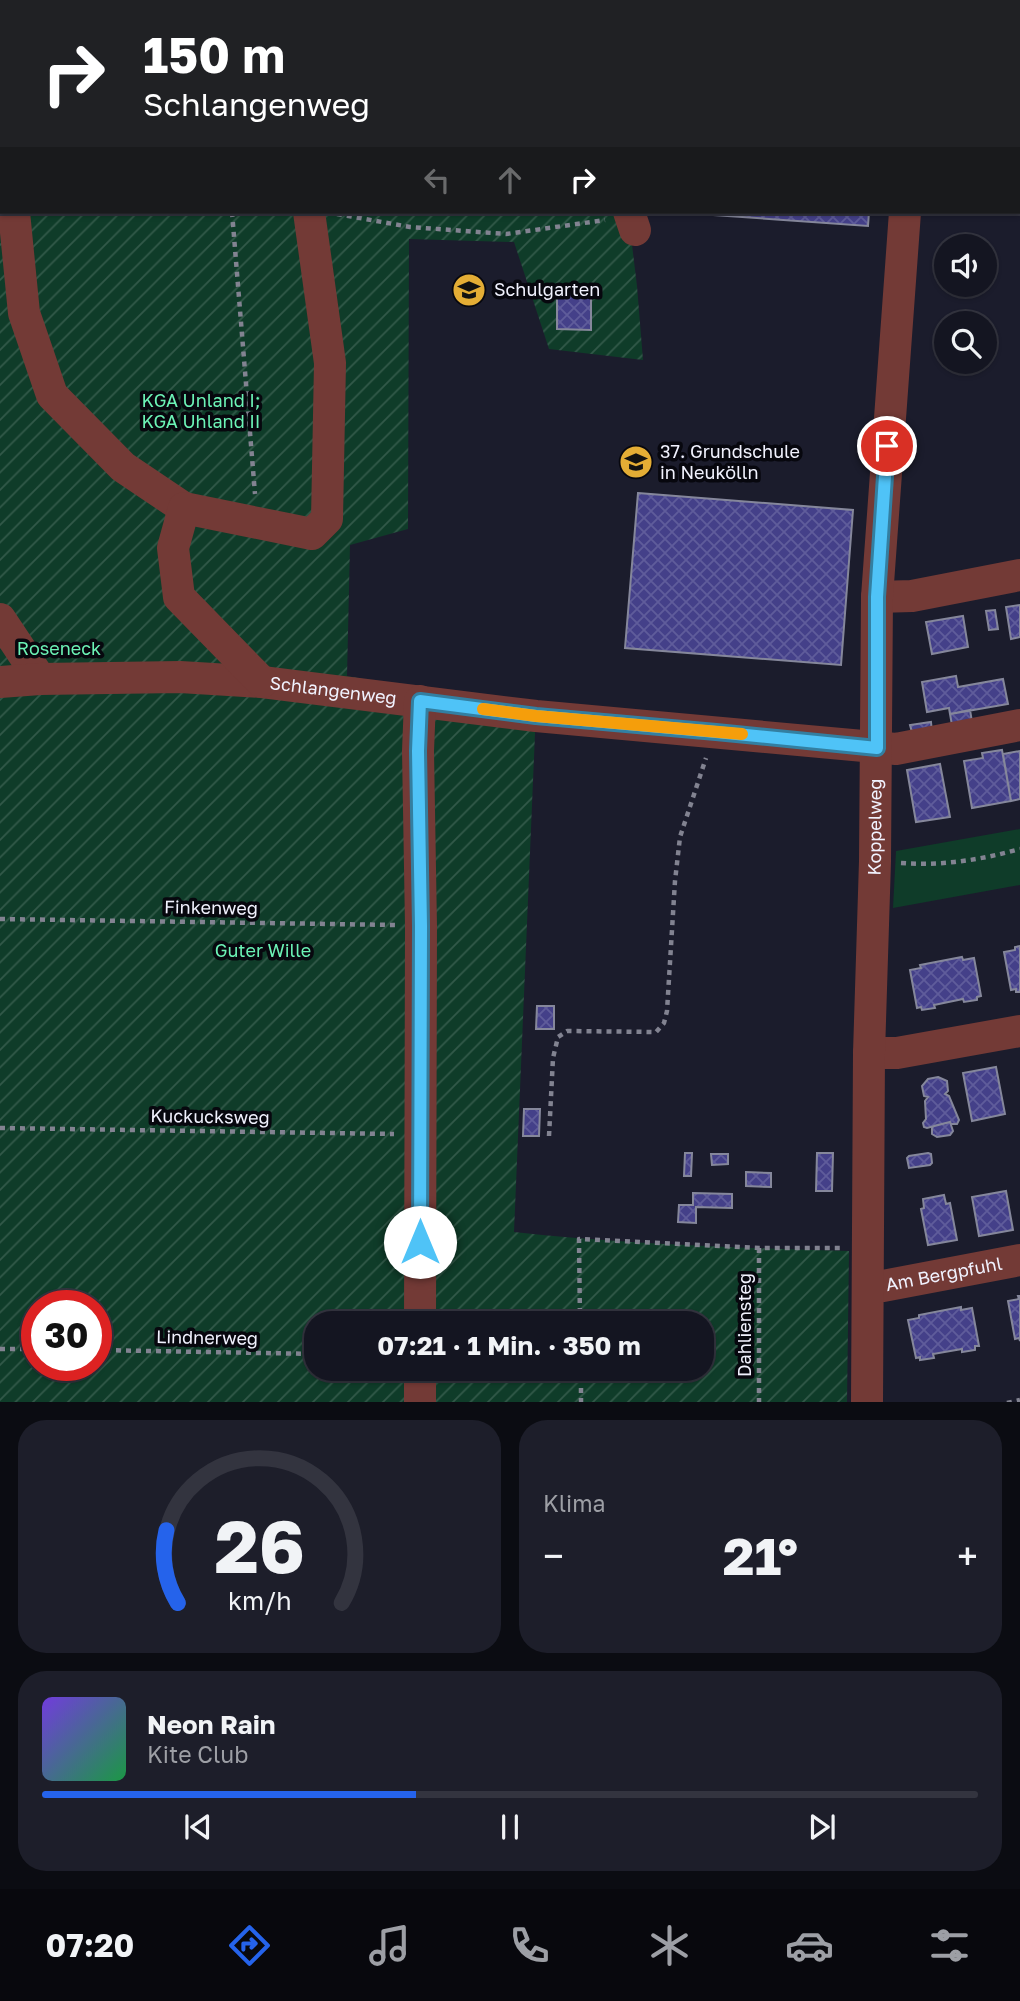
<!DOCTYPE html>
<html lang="de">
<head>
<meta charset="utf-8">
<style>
	:root { --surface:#141521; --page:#1d1e2a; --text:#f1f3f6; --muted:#9d9fa5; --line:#33343f; --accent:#2563eb }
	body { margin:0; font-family:"Golos Text",sans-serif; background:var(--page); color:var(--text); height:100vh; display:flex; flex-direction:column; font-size:26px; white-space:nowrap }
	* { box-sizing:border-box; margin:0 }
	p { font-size:23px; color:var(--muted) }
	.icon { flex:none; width:38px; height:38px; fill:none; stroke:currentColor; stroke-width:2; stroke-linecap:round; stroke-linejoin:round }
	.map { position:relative; height:1402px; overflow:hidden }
	.drawer { display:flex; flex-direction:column; gap:18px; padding:18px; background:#0b0c12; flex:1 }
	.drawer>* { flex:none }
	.banner { position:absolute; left:0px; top:0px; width:1020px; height:214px; box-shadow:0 2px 5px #0004,0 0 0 2px var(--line); background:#202124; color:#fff; overflow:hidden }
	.tools { position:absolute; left:934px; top:234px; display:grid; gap:14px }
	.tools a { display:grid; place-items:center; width:63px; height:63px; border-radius:50%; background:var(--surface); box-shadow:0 2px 5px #0004,0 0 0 2px var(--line); font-size:35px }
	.speed { position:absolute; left:21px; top:1290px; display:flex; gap:14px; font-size:35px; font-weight:700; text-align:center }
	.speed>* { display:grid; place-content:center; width:91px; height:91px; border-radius:50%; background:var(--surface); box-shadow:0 2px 5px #0004,0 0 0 2px var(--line); line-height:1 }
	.speed .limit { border:10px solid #d22; background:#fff; color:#111 }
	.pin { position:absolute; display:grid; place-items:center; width:60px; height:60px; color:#fff; margin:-30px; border:4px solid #fff; border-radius:50%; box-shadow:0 2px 7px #0007 }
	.me { position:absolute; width:77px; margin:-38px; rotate:0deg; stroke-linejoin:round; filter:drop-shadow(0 0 5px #0008) }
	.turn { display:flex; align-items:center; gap:24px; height:147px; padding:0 28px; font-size:32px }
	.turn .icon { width:91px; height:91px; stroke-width:2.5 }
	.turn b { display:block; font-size:49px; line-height:60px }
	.lanes { display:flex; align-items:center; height:66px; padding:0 28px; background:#0003; justify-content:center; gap:35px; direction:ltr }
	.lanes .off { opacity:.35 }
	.big { font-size:52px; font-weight:700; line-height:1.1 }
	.drawer .card { flex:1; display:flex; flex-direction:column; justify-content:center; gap:10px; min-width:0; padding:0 24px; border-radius:28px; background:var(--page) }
	.drawer .dial { align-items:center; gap:0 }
	.dial svg { height:182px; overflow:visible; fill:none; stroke:var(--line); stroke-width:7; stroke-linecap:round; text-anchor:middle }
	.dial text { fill:var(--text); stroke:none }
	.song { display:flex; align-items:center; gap:21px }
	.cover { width:84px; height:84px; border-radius:10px; background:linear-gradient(135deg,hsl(260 70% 55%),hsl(140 70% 35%)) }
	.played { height:7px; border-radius:4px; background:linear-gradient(90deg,var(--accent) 40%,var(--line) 40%) }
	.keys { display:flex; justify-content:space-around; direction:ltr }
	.heat { display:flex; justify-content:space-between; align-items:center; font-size:38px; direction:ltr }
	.drawer .tiles { flex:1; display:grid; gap:18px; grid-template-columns:1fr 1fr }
	.card:last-child { grid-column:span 2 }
	.trip { position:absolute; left:304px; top:1311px; width:410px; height:70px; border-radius:28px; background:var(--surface); box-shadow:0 2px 5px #0004,0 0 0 2px var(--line); font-weight:700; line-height:70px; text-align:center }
	.tab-bar { display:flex; height:112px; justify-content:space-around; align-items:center; background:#08080d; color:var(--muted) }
	.tab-bar .icon { width:49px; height:49px }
	.tab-bar .current { color:var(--accent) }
	.tab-bar b { font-size:32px; color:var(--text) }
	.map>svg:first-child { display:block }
	.grass { fill:#0f3c29 }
	.garden { fill:url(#garden-furrows); fill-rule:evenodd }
	.building { fill:url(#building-cross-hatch); stroke:#85879b; stroke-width:2 }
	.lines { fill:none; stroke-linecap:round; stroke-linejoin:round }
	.path { stroke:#828391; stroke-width:4.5; stroke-dasharray:5 5; stroke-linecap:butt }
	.minor { stroke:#733a36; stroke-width:32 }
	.rail-casing { stroke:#9c9daa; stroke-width:8 }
	.rail { stroke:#07070e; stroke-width:5; stroke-dasharray:16; stroke-linecap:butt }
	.route-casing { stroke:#337fa1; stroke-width:18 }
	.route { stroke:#4fc3f7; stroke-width:12 }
	.slow { stroke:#f59e0b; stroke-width:12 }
	.labels { text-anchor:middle; stroke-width:7; stroke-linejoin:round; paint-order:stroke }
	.poi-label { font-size:18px; fill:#f1f2fe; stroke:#07070e; text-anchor:start }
	.park-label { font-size:18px; fill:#6cf3b6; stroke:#07070e }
	.street-label { font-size:18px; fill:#f1f2fe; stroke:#07070e }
</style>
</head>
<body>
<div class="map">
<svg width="1020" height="1403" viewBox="0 0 1020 1403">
	<defs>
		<pattern id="garden-furrows" width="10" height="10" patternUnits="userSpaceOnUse" patternTransform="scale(1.75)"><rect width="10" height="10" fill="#0f3c29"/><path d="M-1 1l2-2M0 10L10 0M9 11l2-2" fill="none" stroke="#325949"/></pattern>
		<pattern id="building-cross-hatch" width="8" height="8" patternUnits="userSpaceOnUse" patternTransform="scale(1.75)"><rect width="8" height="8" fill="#444089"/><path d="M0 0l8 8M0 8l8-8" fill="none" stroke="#5f5c9b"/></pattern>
	</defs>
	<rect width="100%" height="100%" fill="#1b1c2c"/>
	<path class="grass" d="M1020,829v56l-127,23 3,-57z"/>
	<path class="garden" d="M147,0h434v2h-437z
		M2,91v121h625l2,8 8,66 6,74 -94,-11 -35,-107 -105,-3 -1,290 -58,16 -3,131 189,34 -22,522c111,12 223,16 335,19l-2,151 -847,1v-1311zM37,1306h59v59h-59zM317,1323h385v45h-385z"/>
	<path class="building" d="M701,212h168l-1,14 -168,-12z
		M557,288h34v42l-34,-1z
		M638,493l215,17 -12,155 -216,-17z
		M1020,605v32l-9,2 -5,-32z
		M995,610l3,19 -9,1 -3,-19z
		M963,616l5,31 -36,7 -6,-32z
		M956,676l2,11 45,-8 5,25 -58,10 -1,-6 -22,4 -5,-30z
		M970,710l2,12 -20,3 -2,-11z
		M931,722l1,10 -19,4 -3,-11z
		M1002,750l9,51 -39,7 -8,-47 19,-3 -1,-5z
		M1020,751v48l-9,2 -8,-47z
		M940,764l10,53 -34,5 -9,-52z
		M1020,946v46h-4v-3l-5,1 -7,-38 11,-2v-3z
		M962,957l1,3 11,-2 7,38 -4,1v3l-13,2 -1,-3 -29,6 1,3 -13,2 -1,-3 -4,1 -7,-38 11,-2 -1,-3z
		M537,1006h17v23h-18z
		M996,1067l9,47 -33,7 -9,-48z
		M938,1077l9,4 1,10 -3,3 4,2 10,24 -2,4h-6l-1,-2 -23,6 -3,-1 -1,-4 3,-4 -1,-18 3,-4 -4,-1 -2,-10 6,-7z
		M524,1109h16l-1,27h-16z
		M950,1122l3,9 -3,4 -13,2 -5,-3v-6l2,-2z
		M685,1153h7l-1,23h-7z
		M817,1153h16l-1,38h-16z
		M928,1153l3,1 1,9 -2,2 -21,3 -2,-10 2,-2z
		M711,1154h17v10l-16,1z
		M746,1172l25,1v14l-25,-1z
		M1006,1191l7,39 -34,6 -7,-39z
		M693,1193l39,1v14l-36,-1v16l-18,-1 1,-17h14z
		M944,1195l2,9 4,-1 7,37 -29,5 -7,-36 3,-1 -1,-9z
		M1018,1296h2v45l-1,-3 -4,1 -7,-38 11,-2z
		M961,1307v3l11,-2 7,38h-4v4l-13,2v-3l-29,5 1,4 -14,2v-3l-4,1 -8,-38 11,-2v-3z"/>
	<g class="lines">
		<path class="path" d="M211,0v2
			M119,2l3,-2
			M309,2v-2
			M0,80l2,-2
			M232,212l23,282
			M337,214l73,13 96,7 99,-14
			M901,863c41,3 79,-3 119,-14
			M0,919l396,6
			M0,1128l394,6
			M549,1136l4,-78 5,-21 9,-6 89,1 8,-9 3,-12 8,-130 5,-44 26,-79
			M759,1248v155
			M580,1323l-1,-84 180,9h82
			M0,1349h37
			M96,1350l221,4
			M581,1368v35
			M1007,1403l13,-3"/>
		<g class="minor">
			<path d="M589,2v-2"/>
			<path d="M921,2v-2"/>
			<path d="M14,212l10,101 28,82 71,72 61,41"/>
			<path d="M629,212l6,18"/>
			<path d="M877,597l35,-1 108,-21"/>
			<path d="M0,619l40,60"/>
			<path id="s1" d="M0,682l40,-3 140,-2 82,5 274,34 360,33 124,-24"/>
			<path d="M262,682l-83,-85 -6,-49 11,-40 128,26 15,-15 3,-156 -21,-151"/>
			<path d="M420,701l-2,50 3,175 -1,397"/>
			<path d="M869,1053h28l123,-22"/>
			<path id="s2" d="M868,1286h15l137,-26"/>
			<path d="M420,1368v35"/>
			<path id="s3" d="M867,1403l2,-350 6,-192 2,-264 28,-385"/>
		</g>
		<defs>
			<path id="rail" d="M108,2l2,-2
				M0,56l2,-1
				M0,73l2,-1"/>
		</defs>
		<use href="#rail" class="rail-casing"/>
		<use href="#rail" class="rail"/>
	</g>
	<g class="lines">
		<defs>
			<path id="route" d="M420,1242l1,-316 -3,-175 2,-50 116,15 180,16 161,16v-151l10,-151"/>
		</defs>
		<use href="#route" class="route-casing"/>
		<use href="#route" class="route"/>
		<path class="slow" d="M483,709l53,7 206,18"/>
	</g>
	<defs>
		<symbol id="school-disc" viewBox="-11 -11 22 22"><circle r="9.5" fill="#e4ad35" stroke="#07070e"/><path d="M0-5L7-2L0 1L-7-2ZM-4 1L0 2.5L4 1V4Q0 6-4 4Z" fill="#111"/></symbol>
	</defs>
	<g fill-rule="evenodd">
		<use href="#school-disc" x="450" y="271" width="38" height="38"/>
		<use href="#school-disc" x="617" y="443" width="38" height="38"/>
	</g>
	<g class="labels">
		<g class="poi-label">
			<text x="494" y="296">Schulgarten</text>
			<text x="660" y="458">37. Grundschule<tspan x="660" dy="21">in Neukölln</tspan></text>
		</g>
		<g class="park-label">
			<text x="201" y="407">KGA Unland I;<tspan x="201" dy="21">KGA Uhland II</tspan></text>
			<text x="59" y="655">Roseneck</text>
			<text x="263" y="957">Guter Wille</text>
		</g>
		<g class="street-label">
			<text dy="6" stroke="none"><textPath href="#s1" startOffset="334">Schlangenweg</textPath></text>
			<text dy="6" stroke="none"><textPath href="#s3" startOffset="576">Koppelweg</textPath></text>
			<text transform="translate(211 908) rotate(1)" y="6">Finkenweg</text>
			<text transform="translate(210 1117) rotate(1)" y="6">Kuckucksweg</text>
			<text dy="6" stroke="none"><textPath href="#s2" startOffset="77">Am Bergpfuhl</textPath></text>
			<text transform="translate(745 1325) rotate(-90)" y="6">Dahliensteg</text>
			<text transform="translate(207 1338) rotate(1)" y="6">Lindnerweg</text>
		</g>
	</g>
</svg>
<div class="tools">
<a><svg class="icon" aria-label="sound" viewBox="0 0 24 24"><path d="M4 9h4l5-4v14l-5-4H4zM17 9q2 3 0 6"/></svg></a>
<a><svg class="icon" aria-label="search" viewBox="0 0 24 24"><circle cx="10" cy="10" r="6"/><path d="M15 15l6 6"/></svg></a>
</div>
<div class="speed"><div class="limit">30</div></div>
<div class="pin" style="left:887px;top:446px;background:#d93025"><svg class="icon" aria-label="arrive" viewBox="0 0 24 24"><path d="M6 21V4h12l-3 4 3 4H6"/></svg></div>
<svg class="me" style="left:420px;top:1242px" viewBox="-20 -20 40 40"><circle r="19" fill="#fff"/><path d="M0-13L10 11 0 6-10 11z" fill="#4fc3f7"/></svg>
<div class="trip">07:21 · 1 Min. · 350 m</div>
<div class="banner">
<div class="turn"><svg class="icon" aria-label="right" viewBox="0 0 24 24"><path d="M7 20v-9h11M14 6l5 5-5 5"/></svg><div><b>150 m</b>Schlangenweg</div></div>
<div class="lanes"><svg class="icon off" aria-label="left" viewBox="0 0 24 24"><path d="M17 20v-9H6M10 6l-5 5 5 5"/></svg><svg class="icon off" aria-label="ahead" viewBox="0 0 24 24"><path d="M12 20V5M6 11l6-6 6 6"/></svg><svg class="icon" aria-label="right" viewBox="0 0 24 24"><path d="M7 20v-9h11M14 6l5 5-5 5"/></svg></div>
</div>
</div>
<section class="drawer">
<div class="tiles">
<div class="card dial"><svg viewBox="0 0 100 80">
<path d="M14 69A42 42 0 1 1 86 69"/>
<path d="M14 69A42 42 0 0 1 9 37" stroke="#2563eb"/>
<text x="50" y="56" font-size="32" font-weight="700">26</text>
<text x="50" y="72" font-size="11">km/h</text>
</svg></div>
<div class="card"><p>Klima</p>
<div class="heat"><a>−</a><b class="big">21°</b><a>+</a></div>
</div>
<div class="card">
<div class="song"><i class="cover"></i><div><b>Neon Rain</b><p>Kite Club</p></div></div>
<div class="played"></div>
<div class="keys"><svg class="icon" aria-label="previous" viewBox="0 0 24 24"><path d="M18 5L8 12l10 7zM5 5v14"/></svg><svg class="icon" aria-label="pause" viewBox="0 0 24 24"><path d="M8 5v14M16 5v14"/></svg><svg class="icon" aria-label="next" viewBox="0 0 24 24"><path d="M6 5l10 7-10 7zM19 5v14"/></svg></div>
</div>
</div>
</section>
<nav class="tab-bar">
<b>07:20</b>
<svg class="icon current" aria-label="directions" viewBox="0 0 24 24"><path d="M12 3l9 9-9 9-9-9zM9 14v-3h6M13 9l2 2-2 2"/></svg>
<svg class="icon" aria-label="music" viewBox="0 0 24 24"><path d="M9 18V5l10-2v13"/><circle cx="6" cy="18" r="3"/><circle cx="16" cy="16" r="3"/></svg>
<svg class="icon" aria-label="phone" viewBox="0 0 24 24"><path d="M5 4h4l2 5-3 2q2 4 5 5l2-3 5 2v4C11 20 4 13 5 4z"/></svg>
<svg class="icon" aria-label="climate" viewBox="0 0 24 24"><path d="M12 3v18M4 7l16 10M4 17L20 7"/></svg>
<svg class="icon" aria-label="car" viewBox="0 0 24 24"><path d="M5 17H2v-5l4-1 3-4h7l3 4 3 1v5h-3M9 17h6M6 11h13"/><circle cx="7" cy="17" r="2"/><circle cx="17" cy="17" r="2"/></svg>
<svg class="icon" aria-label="filters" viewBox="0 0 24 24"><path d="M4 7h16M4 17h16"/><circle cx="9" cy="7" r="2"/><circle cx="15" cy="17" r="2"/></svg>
</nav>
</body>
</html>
